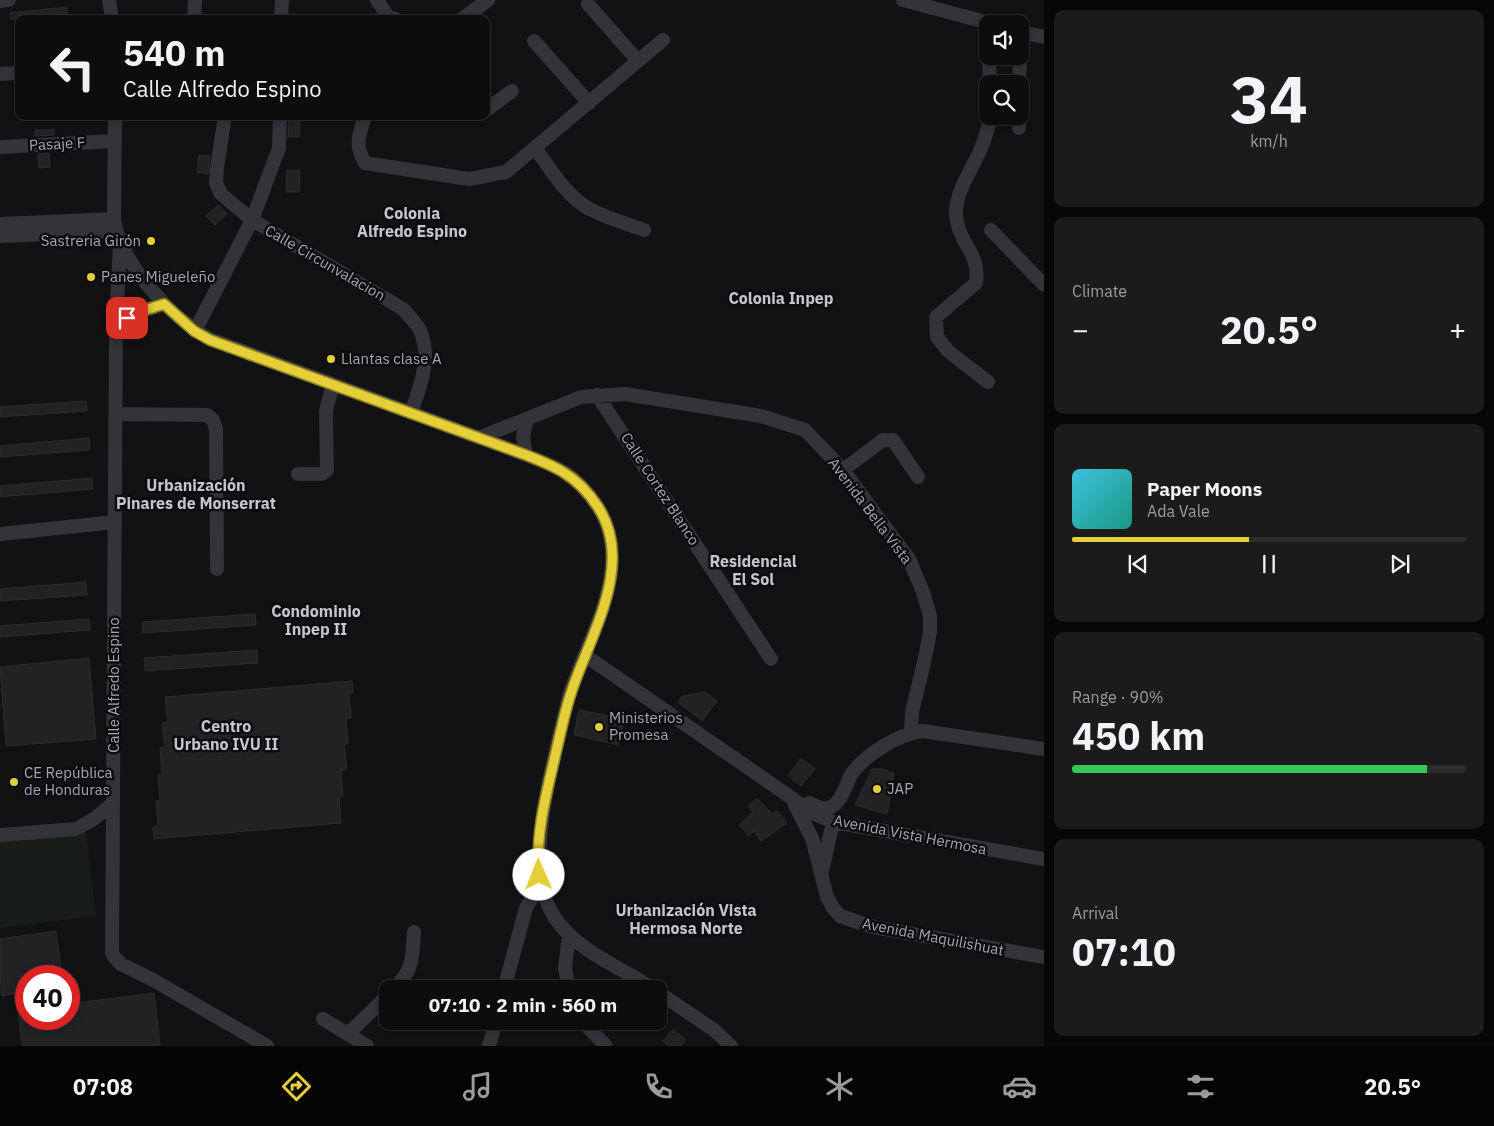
<!DOCTYPE html>
<html lang="en">
<head>
<meta charset="utf-8">
<style>
	:root { --surface:#0e0d0e; --page:#1c1b1c; --text:#f1f3f6; --muted:#9b9c9e; --line:#2e2d2e; --accent:#e5cf38 }
	body { margin:0; font-family:"IBM Plex Sans",sans-serif; background:var(--page); color:var(--text); height:100vh; display:flex; flex-direction:column; font-size:19px; white-space:nowrap }
	* { box-sizing:border-box; margin:0 }
	p { font-size:16px; color:var(--muted) }
	.icon { flex:none; width:28px; height:28px; fill:none; stroke:currentColor; stroke-width:2; stroke-linecap:round; stroke-linejoin:round }
	.map { position:relative; flex:1; overflow:hidden }
	.panel { display:flex; flex-direction:column; gap:10px; padding:10px; background:#080708; width:450px }
	.panel>* { flex:none }
	.top-card { position:absolute; left:15px; top:15px; width:475px; height:105px; border-radius:10px; box-shadow:0 2px 8px #0003,0 0 0 1px var(--line); background:#0e0d0e; color:var(--text); overflow:hidden }
	.buttons { position:absolute; left:979px; top:15px; display:grid; gap:10px }
	.buttons a { display:grid; place-items:center; width:50px; height:50px; border-radius:10px; background:var(--surface); box-shadow:0 2px 8px #0003,0 0 0 1px var(--line); font-size:25px }
	.speed { position:absolute; left:15px; top:965px; display:flex; gap:10px; font-size:25px; font-weight:700; text-align:center }
	.speed>* { display:grid; place-content:center; width:65px; height:65px; border-radius:50%; background:var(--surface); box-shadow:0 2px 8px #0003,0 0 0 1px var(--line); line-height:1 }
	.speed .limit { border:8px solid #d22; background:#fff; color:#111 }
	.pin { position:absolute; display:grid; place-items:center; width:42px; height:42px; color:#fff; margin:-21px; border-radius:10px; box-shadow:0 2px 8px #0006 }
	.me { position:absolute; width:55px; margin:-28px; rotate:359deg; stroke-linejoin:round; filter:drop-shadow(0 0 4px #0008) }
	.turn { display:flex; align-items:center; gap:18px; height:105px; padding:0 25px; font-size:22px }
	.turn .icon { width:65px; height:65px; stroke-width:2.5 }
	.turn b { display:block; font-size:35px; line-height:42px }
	.big { font-size:38px; font-weight:700; line-height:1.1 }
	.panel .tile { flex:1; display:flex; flex-direction:column; justify-content:center; gap:8px; min-width:0; padding:0 18px; border-radius:10px; background:var(--page) }
	.panel .dial { align-items:center; gap:0 }
	.dial b { font-size:65px; line-height:1 }
	.song { display:flex; align-items:center; gap:15px }
	.cover { width:60px; height:60px; border-radius:8px; background:linear-gradient(135deg,hsl(190 70% 55%),hsl(170 70% 35%)) }
	.played { height:5px; border-radius:2px; background:linear-gradient(90deg,var(--accent) 45%,var(--line) 45%) }
	.keys { display:flex; justify-content:space-around; direction:ltr }
	.heat { display:flex; justify-content:space-between; align-items:center; font-size:28px; direction:ltr }
	.charge { height:8px; border-radius:4px; background:linear-gradient(90deg,#34c759 90%,var(--line) 0) }
	.trip { position:absolute; left:379px; top:980px; width:288px; height:50px; border-radius:10px; background:var(--surface); box-shadow:0 2px 8px #0003,0 0 0 1px var(--line); font-weight:700; line-height:50px; text-align:center }
	.tab-bar { display:flex; height:80px; justify-content:space-around; align-items:center; background:#060506; color:var(--muted) }
	.tab-bar .icon { width:35px; height:35px }
	.tab-bar .active { color:var(--accent) }
	.tab-bar b { font-size:22px; color:var(--text) }
	main { display:flex; flex:1; min-height:0 }
	.map>svg:first-child { display:block }
	.green { fill:#181d1a }
	.building { fill:#222224; stroke:#2c2c2f }
	.lines { fill:none; stroke-linecap:round; stroke-linejoin:round }
	.minor { stroke:#333338; stroke-width:14 }
	.route-casing { stroke:#958724; stroke-width:12 }
	.route { stroke:#e5cf38; stroke-width:9 }
	.poi-dot { fill:#e5cf38; stroke:#0d0d0e; stroke-width:2 }
	.labels { text-anchor:middle; stroke-width:5; stroke-linejoin:round; paint-order:stroke }
	.street-label { font-size:15px; fill:#a4a5b3; stroke:#0d0d0e }
	.poi-label { font-size:15px; fill:#a4a5b3; stroke:#0d0d0e; text-anchor:start }
	.neighbourhood-label { font-size:16px; font-weight:bold; fill:#c4c5cf; stroke:#0d0d0e }
</style>
</head>
<body>
<main>
<div class="map">
<svg width="1044" height="1046" viewBox="0 0 1044 1046">
	<rect width="100%" height="100%" fill="#121113"/>
	<path class="green" d="M85,821l11,95 -96,12v-97z"/>
	<path class="building" d="M66,7l2,10 -57,2 -1,-6z
		M289,119h11l-1,18h-11z
		M35,130h19v5l-19,1z
		M49,153l1,14 -11,1 -1,-14z
		M199,155l11,1 -2,18 -11,-2z
		M287,170l13,1 -1,21h-13z
		M218,205l9,9 -12,11 -9,-9z
		M86,401l1,10 -87,6v-10z
		M89,438l1,12 -90,7v-11z
		M92,478l1,11 -93,8v-11z
		M86,582l1,13 -87,6v-12z
		M255,614l1,11 -113,8 -1,-11z
		M89,619l1,11 -90,7v-11z
		M257,650l1,13 -113,8 -1,-13z
		M89,658l7,81 -90,7 -6,-79z
		M352,681l1,12h-4l2,25h-5l2,26h-4l3,26h-6l2,26 -4,1 2,26 -187,16 -1,-12 5,-1 -2,-25h4l-2,-27h4l-2,-26 5,-1 -3,-24 6,-1 -3,-25z
		M705,692l12,9 -15,20 -24,-19 4,-6z
		M579,710l45,9 -5,26 -45,-10z
		M801,758l14,11 -14,17 -13,-10z
		M872,769h10l12,4 -7,41 -32,-9z
		M757,798l15,16 5,-3 10,12 -26,18 -7,-10 -5,5 -10,-11 14,-13 -5,-6z
		M56,931l6,45h-36v15l-24,5 -2,-17v-40z
		M154,993l6,53h-138l-4,-35 8,-1v9h43v-15z
		M673,1029l13,11 -5,6h-13l-5,-5z"/>
	<g class="lines">
		<path class="minor" d="M109,0l3,19
			M377,0l11,17 8,2
			M903,0l90,24
			M0,1l9,-1
			M588,4l50,57
			M194,19l1,-19
			M281,19l1,-19
			M462,19l26,-19
			M1020,32l24,5
			M534,41l55,62
			M989,56l1,28
			M0,74l19,-1
			M1019,84l1,-28
			M486,110l26,-19
			M115,116l-1,103c6,45 58,99 96,120l316,116c12,5 26,10 38,17 14,9 25,21 34,35 37,58 -8,127 -27,183 -6,19 -10,40 -15,59 -6,27 -13,54 -15,82 -3,31 -4,60 14,87 23,34 66,49 98,71
			M225,116l-8,52 -1,15 5,11 31,26 151,89c5,6 13,14 17,21 12,28 0,57 -9,83
			M365,116c-6,21 -11,27 0,47l104,16 37,-7 157,-132
			M1019,128v-12
			M0,147l115,-6
			M535,148c15,20 29,45 51,59 17,10 39,16 58,23
			M0,224l114,-5
			M991,230l53,55
			M0,236l116,-5
			M120,242l-4,84 -4,627 3,5 6,6 34,17 112,65
			M116,326l23,-14 25,-8
			M195,331l57,-111 27,-72 1,-32
			M988,382l-40,-31 -11,-14 -1,-20 40,-34c4,-30 -14,-36 -19,-61 -6,-26 16,-53 25,-76 4,-10 6,-20 10,-30
			M597,395l174,264
			M116,414l91,1 6,5 3,9 1,140
			M481,437l100,-40 44,-3 136,22 44,14 38,40 54,73 12,16 14,33 7,24v16l-5,26 -13,54 -1,20
			M526,455l-3,-18 4,-18
			M843,470l40,-30h10l25,37
			M298,474h24l5,-4 -1,-59 7,-27
			M0,534l115,-12
			M586,656l203,140 21,16 23,10 211,37
			M794,803l18,35 15,59 6,11 7,8 33,11 171,30
			M809,803c7,3 15,8 22,4 11,-5 15,-23 20,-32 13,-20 49,-42 72,-44l121,18
			M0,835l76,-6 18,-10 19,-16
			M822,871l11,-49
			M394,989c20,-20 18,-30 20,-57
			M504,989l22,-81 7,-12 9,-8
			M569,989l-4,-21 4,-33
			M658,992l56,38 17,16
			M323,1019l44,27
			M582,1021l24,25
			M348,1034l40,-39
			M489,1046l7,-25"/>
	</g>
	<g class="lines">
		<defs>
			<path id="route" d="M127,318l15,-7 22,-7 30,27 16,9 316,115c12,5 26,10 37,17 15,9 26,21 35,35 37,57 -7,127 -26,183 -7,20 -11,41 -16,62 -9,40 -21,81 -17,123"/>
		</defs>
		<use href="#route" class="route-casing"/>
		<use href="#route" class="route"/>
	</g>
	<g class="poi-dot">
		<circle cx="151" cy="241" r="5"/>
		<circle cx="91" cy="277" r="5"/>
		<circle cx="331" cy="359" r="5"/>
		<circle cx="599" cy="727" r="5"/>
		<circle cx="14" cy="782" r="5"/>
		<circle cx="877" cy="789" r="5"/>
	</g>
	<g class="labels">
		<g class="street-label">
			<text transform="translate(57 144) rotate(-3)" y="5">Pasaje F</text>
			<text transform="translate(325 263) rotate(30)" y="5">Calle Circunvalacion</text>
			<text transform="translate(660 489) rotate(57)" y="5">Calle Cortez Blanco</text>
			<text transform="translate(870 511) rotate(53)" y="5">Avenida Bella Vista</text>
			<text transform="translate(114 685) rotate(-90)" y="5">Calle Alfredo Espino</text>
			<text transform="translate(910 835) rotate(11)" y="5">Avenida Vista Hermosa</text>
			<text transform="translate(933 937) rotate(11)" y="5">Avenida Maquilishuat</text>
		</g>
		<g class="poi-label">
			<text x="141" y="246" text-anchor="end">Sastreria Girón</text>
			<text x="101" y="282">Panes Migueleño</text>
			<text x="341" y="364">Llantas clase A</text>
			<text x="609" y="723">Ministerios<tspan x="609" dy="17">Promesa</tspan></text>
			<text x="24" y="778">CE República<tspan x="24" dy="17">de Honduras</tspan></text>
			<text x="887" y="794">JAP</text>
		</g>
		<g class="neighbourhood-label">
			<text x="412" y="219">Colonia<tspan x="412" dy="18">Alfredo Espino</tspan></text>
			<text x="781" y="304">Colonia Inpep</text>
			<text x="196" y="491">Urbanización<tspan x="196" dy="18">Pinares de Monserrat</tspan></text>
			<text x="753" y="567">Residencial<tspan x="753" dy="18">El Sol</tspan></text>
			<text x="316" y="617">Condominio<tspan x="316" dy="18">Inpep II</tspan></text>
			<text x="226" y="732">Centro<tspan x="226" dy="18">Urbano IVU II</tspan></text>
			<text x="686" y="916">Urbanización Vista<tspan x="686" dy="18">Hermosa Norte</tspan></text>
		</g>
	</g>
</svg>
<div class="buttons">
<a><svg class="icon" aria-label="sound" viewBox="0 0 24 24"><path d="M4 9h4l5-4v14l-5-4H4zM17 9q2 3 0 6"/></svg></a>
<a><svg class="icon" aria-label="search" viewBox="0 0 24 24"><circle cx="10" cy="10" r="6"/><path d="M15 15l6 6"/></svg></a>
</div>
<div class="speed"><div class="limit">40</div></div>
<div class="pin" style="left:127px;top:318px;background:#d93025"><svg class="icon" aria-label="arrive" viewBox="0 0 24 24"><path d="M6 21V4h12l-3 4 3 4H6"/></svg></div>
<svg class="me" style="left:539px;top:875px" viewBox="-20 -20 40 40"><circle r="19" fill="#fff"/><path d="M0-13L10 11 0 6-10 11z" fill="#e5cf38"/></svg>
<div class="trip">07:10 · 2 min · 560 m</div>
<div class="top-card">
<div class="turn"><svg class="icon" aria-label="left" viewBox="0 0 24 24"><path d="M17 20v-9H6M10 6l-5 5 5 5"/></svg><div><b>540 m</b>Calle Alfredo Espino</div></div>
</div>
</div>
<section class="panel">
<div class="tile dial"><b>34</b><p>km/h</p></div>
<div class="tile"><p>Climate</p>
<div class="heat"><a>−</a><b class="big">20.5°</b><a>+</a></div>
</div>
<div class="tile">
<div class="song"><i class="cover"></i><div><b>Paper Moons</b><p>Ada Vale</p></div></div>
<div class="played"></div>
<div class="keys"><svg class="icon" aria-label="previous" viewBox="0 0 24 24"><path d="M18 5L8 12l10 7zM5 5v14"/></svg><svg class="icon" aria-label="pause" viewBox="0 0 24 24"><path d="M8 5v14M16 5v14"/></svg><svg class="icon" aria-label="next" viewBox="0 0 24 24"><path d="M6 5l10 7-10 7zM19 5v14"/></svg></div>
</div>
<div class="tile"><p>Range · 90%</p><b class="big">450 km</b><div class="charge"></div></div>
<div class="tile"><p>Arrival</p><b class="big">07:10</b></div>
</section>
</main>
<nav class="tab-bar">
<b>07:08</b>
<svg class="icon active" aria-label="directions" viewBox="0 0 24 24"><path d="M12 3l9 9-9 9-9-9zM9 14v-3h6M13 9l2 2-2 2"/></svg>
<svg class="icon" aria-label="music" viewBox="0 0 24 24"><path d="M9 18V5l10-2v13"/><circle cx="6" cy="18" r="3"/><circle cx="16" cy="16" r="3"/></svg>
<svg class="icon" aria-label="phone" viewBox="0 0 24 24"><path d="M5 4h4l2 5-3 2q2 4 5 5l2-3 5 2v4C11 20 4 13 5 4z"/></svg>
<svg class="icon" aria-label="climate" viewBox="0 0 24 24"><path d="M12 3v18M4 7l16 10M4 17L20 7"/></svg>
<svg class="icon" aria-label="car" viewBox="0 0 24 24"><path d="M5 17H2v-5l4-1 3-4h7l3 4 3 1v5h-3M9 17h6M6 11h13"/><circle cx="7" cy="17" r="2"/><circle cx="17" cy="17" r="2"/></svg>
<svg class="icon" aria-label="filters" viewBox="0 0 24 24"><path d="M4 7h16M4 17h16"/><circle cx="9" cy="7" r="2"/><circle cx="15" cy="17" r="2"/></svg>
<b>20.5°</b>
</nav>
</body>
</html>
